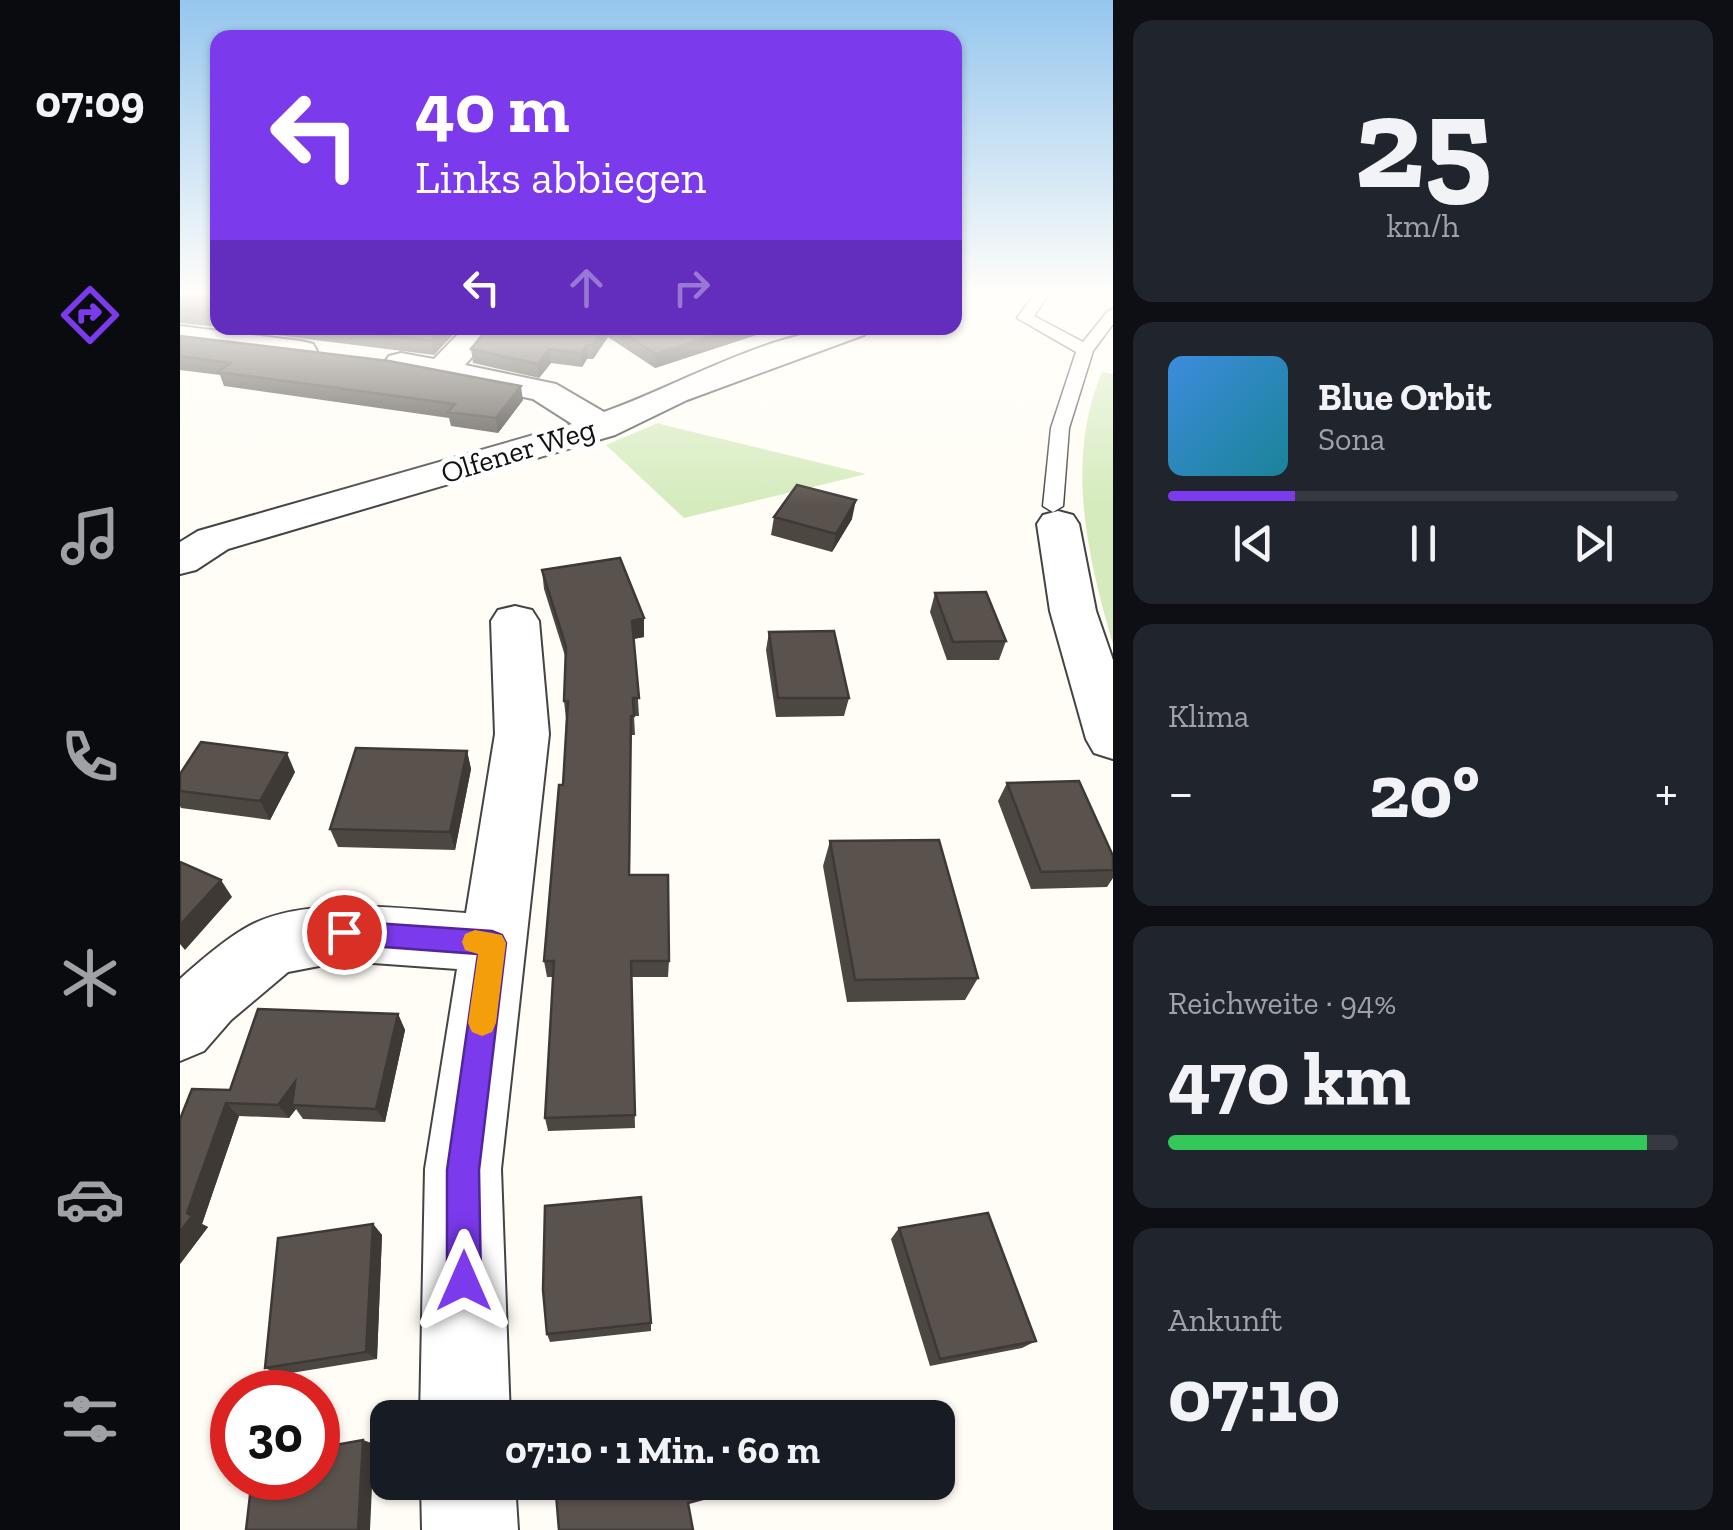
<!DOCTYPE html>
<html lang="de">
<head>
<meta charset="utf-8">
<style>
	:root { --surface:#171b24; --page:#20242c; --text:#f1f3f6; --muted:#9ea1a6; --line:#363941; --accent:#7c3aed }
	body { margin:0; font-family:"Zilla Slab",serif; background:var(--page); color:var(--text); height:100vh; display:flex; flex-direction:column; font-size:38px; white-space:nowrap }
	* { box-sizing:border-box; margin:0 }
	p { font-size:32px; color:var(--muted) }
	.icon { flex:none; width:55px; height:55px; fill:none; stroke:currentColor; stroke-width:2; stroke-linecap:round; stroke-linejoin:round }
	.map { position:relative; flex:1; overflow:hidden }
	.drawer { display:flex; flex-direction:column; gap:20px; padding:20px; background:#0d0f14; width:620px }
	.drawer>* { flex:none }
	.banner { position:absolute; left:30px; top:30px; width:752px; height:305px; border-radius:20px; box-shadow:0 2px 8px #0004; background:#7c3aed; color:#fff; overflow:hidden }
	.speed { position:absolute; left:30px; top:1370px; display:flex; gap:20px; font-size:50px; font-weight:700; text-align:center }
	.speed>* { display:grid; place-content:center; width:130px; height:130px; border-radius:50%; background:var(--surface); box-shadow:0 2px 8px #0004; line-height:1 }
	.speed .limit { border:15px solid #d22; background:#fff; color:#111 }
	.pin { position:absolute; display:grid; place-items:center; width:85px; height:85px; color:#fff; margin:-42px; border:5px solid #fff; border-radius:50%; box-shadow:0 2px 10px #0007 }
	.me { position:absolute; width:110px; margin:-55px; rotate:0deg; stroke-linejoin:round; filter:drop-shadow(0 0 8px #0008) }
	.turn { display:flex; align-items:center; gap:35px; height:210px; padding:0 40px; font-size:45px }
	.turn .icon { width:130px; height:130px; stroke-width:2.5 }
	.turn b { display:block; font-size:70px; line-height:85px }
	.lanes { display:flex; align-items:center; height:95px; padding:0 40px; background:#0003; justify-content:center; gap:50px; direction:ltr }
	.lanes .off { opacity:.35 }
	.big { font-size:75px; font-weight:800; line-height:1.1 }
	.drawer .widget { flex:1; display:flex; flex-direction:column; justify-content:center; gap:15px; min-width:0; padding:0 35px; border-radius:20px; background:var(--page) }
	.drawer .dial { align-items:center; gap:0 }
	.dial b { font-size:130px; line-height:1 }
	.song { display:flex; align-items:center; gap:30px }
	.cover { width:120px; height:120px; border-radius:15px; background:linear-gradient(135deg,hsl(210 70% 55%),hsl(190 70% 35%)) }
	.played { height:10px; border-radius:5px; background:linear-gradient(90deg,var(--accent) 25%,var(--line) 25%) }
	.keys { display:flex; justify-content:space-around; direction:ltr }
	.heat { display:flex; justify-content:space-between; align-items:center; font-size:55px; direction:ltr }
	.charge { height:15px; border-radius:8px; background:linear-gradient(90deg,#34c759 94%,var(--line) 0) }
	.trip { position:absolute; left:190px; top:1400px; width:585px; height:100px; border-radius:20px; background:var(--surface); box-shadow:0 2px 8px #0004; font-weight:800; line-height:100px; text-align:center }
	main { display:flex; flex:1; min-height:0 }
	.dock { display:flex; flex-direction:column; width:180px; justify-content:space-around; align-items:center; background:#090b0e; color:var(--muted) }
	.dock .icon { width:70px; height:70px }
	.dock .active { color:var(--accent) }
	.dock b { font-size:45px; color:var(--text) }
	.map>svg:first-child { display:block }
	.green { fill:#d5ebbd }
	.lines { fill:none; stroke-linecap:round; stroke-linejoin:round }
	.service-casing { stroke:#444; stroke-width:3 }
	.minor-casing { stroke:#444; stroke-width:4 }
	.service { fill:#fff; fill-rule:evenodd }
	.minor { fill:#fff; fill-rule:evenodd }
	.wall { fill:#4d4742 }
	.shaded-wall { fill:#3f3936 }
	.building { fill:#5a524d; stroke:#3f3936; stroke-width:2.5 }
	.route { fill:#7c3aed; stroke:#51269a; stroke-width:2.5 }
	.slow { fill:#f59e0b }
	.labels { text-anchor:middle; stroke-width:10; stroke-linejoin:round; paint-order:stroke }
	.far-street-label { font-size:30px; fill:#111; stroke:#fff }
</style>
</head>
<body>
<main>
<nav class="dock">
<b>07:09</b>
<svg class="icon active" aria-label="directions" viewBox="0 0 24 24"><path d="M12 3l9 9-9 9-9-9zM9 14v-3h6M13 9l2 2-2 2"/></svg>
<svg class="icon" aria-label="music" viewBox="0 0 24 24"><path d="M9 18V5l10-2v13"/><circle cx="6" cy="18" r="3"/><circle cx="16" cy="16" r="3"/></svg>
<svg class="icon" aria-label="phone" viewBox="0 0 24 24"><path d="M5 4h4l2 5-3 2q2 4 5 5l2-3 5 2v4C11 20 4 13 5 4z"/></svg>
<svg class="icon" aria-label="climate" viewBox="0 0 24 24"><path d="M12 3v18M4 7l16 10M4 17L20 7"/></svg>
<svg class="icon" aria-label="car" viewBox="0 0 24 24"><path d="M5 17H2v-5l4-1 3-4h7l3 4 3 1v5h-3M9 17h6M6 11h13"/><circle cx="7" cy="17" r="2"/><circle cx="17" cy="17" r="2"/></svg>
<svg class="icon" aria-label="filters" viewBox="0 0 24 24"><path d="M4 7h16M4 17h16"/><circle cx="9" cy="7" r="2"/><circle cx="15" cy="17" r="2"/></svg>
</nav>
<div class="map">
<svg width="933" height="1530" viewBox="0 0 933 1530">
	<rect width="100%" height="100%" fill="#fffdf5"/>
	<path class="green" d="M922,372l11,2v270c-26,-88 -48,-184 -11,-272z
		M478,423l2,1 206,50 -182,44 -78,-73z"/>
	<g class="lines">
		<defs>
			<path id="service" d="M857,291h14l-17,25 49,26 25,-31 5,-2v15l-20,27 -24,77 -6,78 -10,6 -10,-6 8,-78 25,-76 -59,-34z"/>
			<path id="minor" d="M0,326l121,15 12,3 4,7 -4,7 -12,3 -121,-15z
				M284,328h33l-32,37 91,19 48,28c80,-28 179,-90 265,-84l-5,7 -177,65 -72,35 -387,114 -32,21 -16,4v-32l18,-11 374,-107 -39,-25 -132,-26 -12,-3 -5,-7 5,-7 12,-3 33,6z
				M878,511l15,4 6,9 17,87 17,49v99l-19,-6 -8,-14 -36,-128 -13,-87 6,-9z
				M335,606l17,4 7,11 10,113 -48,435 9,249h-90l5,-249 32,-200 -112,-8 -57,11 -57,48 -27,31 -24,10v-82c20,-18 45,-40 69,-53 58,-31 153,-17 217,-13l29,-179 -4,-113 7,-11z
				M241,1482h94l3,48h-96z"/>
		</defs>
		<use href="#service" class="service-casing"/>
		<use href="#minor" class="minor-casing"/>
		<use href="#service" class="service"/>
		<use href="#minor" class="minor"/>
	</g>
	<path class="wall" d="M0,291h38v36l-38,-4z
		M41,328h238l-25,27z
		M308,328h290l-123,40 -47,-31 -15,22h-6l-5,8 -31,-4 -12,15 -66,-15 -2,-14z
		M0,336l343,64 -25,33 -47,-7 -2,-8 -225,-32 -4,-11 -40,-5z
		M594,517l78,2 -20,33 -61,-17z
		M362,570l102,48v19l-10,2 5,77h-5l1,19h-4l-1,140 39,86 -1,16h-36l3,151 -87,3 -3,-13 8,-141h-6l-3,-16 19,-176 3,-66 -2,-18 2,-42 -22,-70z
		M755,593l71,48 -7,19h-52l-17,-48z
		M589,632l80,66 -5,18 -68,1 -10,-67z
		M287,751l4,18 -16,81 -117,-3 -8,-18z
		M115,772l-25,48 -89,-12 -1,-2v-32z
		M827,783l106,73v22l-6,9 -76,2 -33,-88z
		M650,841l148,137 -13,22 -118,2 -24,-136z
		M218,1014l7,16 -20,92 -82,-3 -7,-10 -7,9 -50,-2 -37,108 6,3 -28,37 50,-174z
		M193,1224l9,11 -5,124 -98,16 -14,-7z
		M719,1228l137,113 -14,7 -92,18 -39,-127z
		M471,1323v8l-101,11 -3,-8z"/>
	<path class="shaded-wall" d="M264,328h15l-25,27 -3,-14z
		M425,328h3v9l-15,22v-14z
		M557,328h41l-123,40 1,-14z
		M407,345v14l-5,8 -1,-14z
		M369,349l2,14 -12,15 -1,-14z
		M341,386l2,14 -25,33 -2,-15z
		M676,500l-4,19 -20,33 4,-18z
		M464,618v19l-12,2v-18z
		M287,751l4,18 -16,81 -5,-18z
		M107,753l8,19 -25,48 -10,-19z
		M41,880l11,17 -47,53 -5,-6v-19z
		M218,1014l7,16 -20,92 -9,-13z
		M115,1082l-3,23 4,4 -7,9 -11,-13z
		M46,1103l13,13 -37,108 6,3 -28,37v-32z
		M193,1224l9,11 -5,124 -11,-7z
		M183,1440l11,4 -4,86h-12z"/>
	<path class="building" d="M0,291h38v23l-38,-5z
		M144,328h120l-13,13z
		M308,328h117l-12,17h-6l-6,8 -32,-4 -11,15 -67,-15z
		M434,328h123l-81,26z
		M0,336l209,25 132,25 -25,32 -48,-6 7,-8 -237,-32 12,-9 -50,-7z
		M617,485l59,15 -20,34 -62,-17z
		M440,558l24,60 -12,3 7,77h-6l1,18h-3l-2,159h39l1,86h-38l4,154 -90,3 9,-157h-10l15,-176h4l5,-84h-4l2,-54 -24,-77z
		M806,592l20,49 -53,1 -18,-49z
		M654,631l15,67h-71l-9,-66z
		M21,742l86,11 -27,48 -80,-10v-17z
		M176,748l111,3 -17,81 -120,-3z
		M899,781l34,75v14l-72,2 -34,-89z
		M759,840l39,138 -123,2 -25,-139z
		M0,862l41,18 -41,45z
		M78,1009l140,5 -22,95 -84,-4 3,-23 -17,23 -52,-2 -39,110 5,3 -12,16v-113l12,-30 38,1z
		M461,1197l10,126 -104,11 -4,-44 2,-84z
		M808,1213l48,128 -96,18 -41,-131z
		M193,1224l-7,128 -101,16 13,-130z
		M183,1440l-5,90h-112l6,-52h66v-30z
		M375,1482h149l2,16 -18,5 5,27h-134z"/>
	<linearGradient id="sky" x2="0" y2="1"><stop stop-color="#95c6ee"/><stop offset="0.58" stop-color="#fffefa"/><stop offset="1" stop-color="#fffefa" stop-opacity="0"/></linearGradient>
	<rect width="933" height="505" fill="url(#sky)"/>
	<path class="route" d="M164,921l148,10 10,4 4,8 -27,227 2,111 -5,12 -12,5 -12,-5 -5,-12v-111l31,-216 -134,-10 -9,-3 -4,-9 4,-8z"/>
	<path class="slow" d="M295,930l27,5 4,8 -10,80 -4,9 -10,4 -10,-4 -4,-9 10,-69 -13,-4 -3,-8 3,-8z"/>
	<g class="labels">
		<g class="far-street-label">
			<text transform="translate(338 451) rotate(-17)" y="10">Olfener Weg</text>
		</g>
	</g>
</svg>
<div class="speed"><div class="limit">30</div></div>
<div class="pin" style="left:164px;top:932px;background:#d93025"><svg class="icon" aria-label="arrive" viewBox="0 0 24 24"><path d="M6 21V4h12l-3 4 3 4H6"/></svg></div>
<svg class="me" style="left:284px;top:1281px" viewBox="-20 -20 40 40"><path d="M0-17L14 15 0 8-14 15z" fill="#7c3aed" stroke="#fff" stroke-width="4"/></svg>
<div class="trip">07:10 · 1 Min. · 60 m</div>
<div class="banner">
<div class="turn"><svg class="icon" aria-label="left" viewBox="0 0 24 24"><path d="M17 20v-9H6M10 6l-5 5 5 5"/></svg><div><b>40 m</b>Links abbiegen</div></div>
<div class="lanes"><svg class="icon" aria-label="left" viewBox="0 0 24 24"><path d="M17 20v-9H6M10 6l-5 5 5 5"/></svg><svg class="icon off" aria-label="ahead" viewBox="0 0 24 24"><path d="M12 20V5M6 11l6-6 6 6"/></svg><svg class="icon off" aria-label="right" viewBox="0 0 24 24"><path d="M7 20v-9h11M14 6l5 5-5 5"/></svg></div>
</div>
</div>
<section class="drawer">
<div class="widget dial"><b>25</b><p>km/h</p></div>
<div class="widget">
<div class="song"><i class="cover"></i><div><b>Blue Orbit</b><p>Sona</p></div></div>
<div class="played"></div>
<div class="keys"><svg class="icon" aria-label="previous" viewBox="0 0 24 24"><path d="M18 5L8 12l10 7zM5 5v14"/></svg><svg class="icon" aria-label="pause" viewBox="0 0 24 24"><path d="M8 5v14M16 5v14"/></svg><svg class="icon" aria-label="next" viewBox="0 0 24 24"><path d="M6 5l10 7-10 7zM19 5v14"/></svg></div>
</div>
<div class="widget"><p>Klima</p>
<div class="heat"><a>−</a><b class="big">20°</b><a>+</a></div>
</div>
<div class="widget"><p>Reichweite · 94%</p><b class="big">470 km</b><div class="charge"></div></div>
<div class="widget"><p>Ankunft</p><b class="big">07:10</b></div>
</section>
</main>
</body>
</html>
